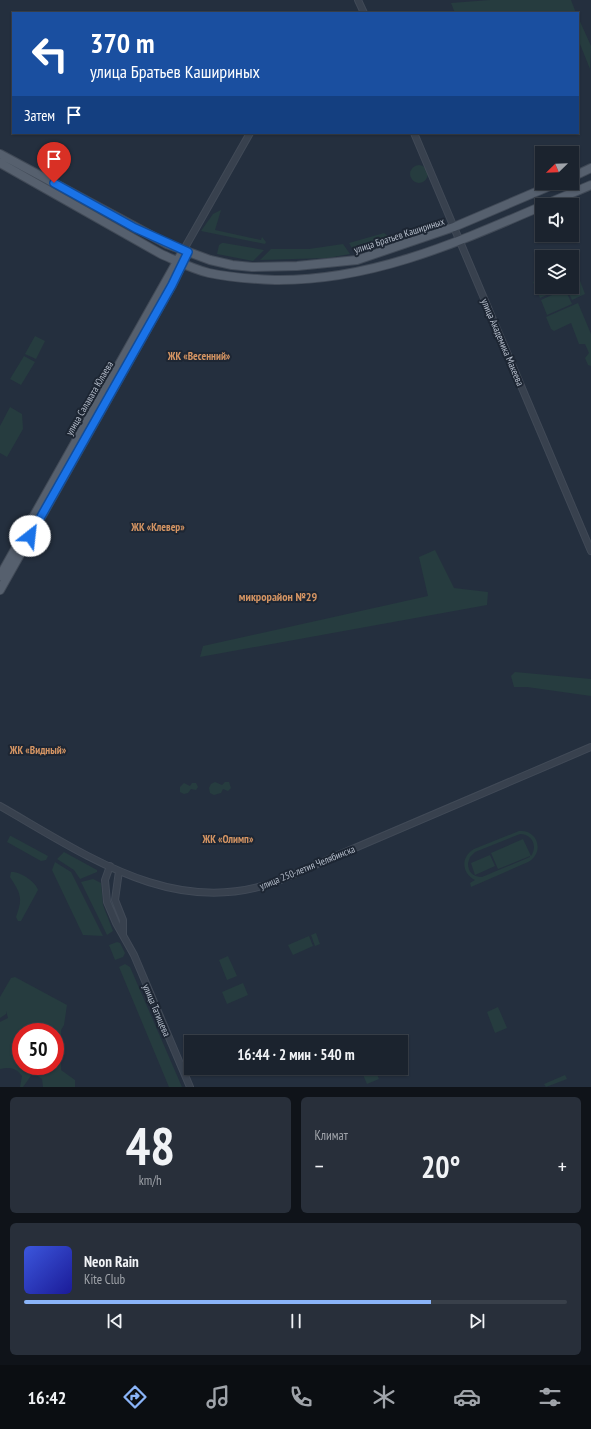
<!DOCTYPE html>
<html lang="ru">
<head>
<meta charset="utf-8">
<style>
	:root { --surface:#1b232e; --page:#282f3a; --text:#f1f3f6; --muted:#a0a4aa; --line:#39404a; --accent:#8ab4f8 }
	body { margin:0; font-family:"PT Sans Narrow",sans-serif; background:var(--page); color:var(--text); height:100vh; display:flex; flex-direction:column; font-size:15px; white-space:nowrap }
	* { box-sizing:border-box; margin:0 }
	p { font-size:13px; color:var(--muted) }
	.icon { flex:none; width:22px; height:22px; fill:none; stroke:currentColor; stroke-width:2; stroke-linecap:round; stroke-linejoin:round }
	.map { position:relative; height:1087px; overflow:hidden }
	.details { display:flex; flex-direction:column; gap:10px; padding:10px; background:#0f1319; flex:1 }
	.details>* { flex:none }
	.hud { position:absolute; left:12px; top:12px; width:567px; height:122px; border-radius:0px; box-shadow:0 1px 3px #0004,0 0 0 1px var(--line); background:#1a4fa0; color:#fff; overflow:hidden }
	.needle { width:26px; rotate:247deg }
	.tools { position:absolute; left:535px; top:146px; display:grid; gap:8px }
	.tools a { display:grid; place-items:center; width:44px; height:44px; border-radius:0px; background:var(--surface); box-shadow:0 1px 3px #0004,0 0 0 1px var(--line); font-size:20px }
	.speed { position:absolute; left:12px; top:1023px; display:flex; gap:8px; font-size:20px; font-weight:700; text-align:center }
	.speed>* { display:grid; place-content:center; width:52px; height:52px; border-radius:50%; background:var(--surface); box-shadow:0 1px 3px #0004,0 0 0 1px var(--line); line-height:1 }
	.speed .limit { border:6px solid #d22; background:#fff; color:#111 }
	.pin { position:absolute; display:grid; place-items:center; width:34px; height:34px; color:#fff; margin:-41px -17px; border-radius:50% 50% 50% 0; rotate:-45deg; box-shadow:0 0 4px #0007 }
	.pin .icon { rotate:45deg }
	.me { position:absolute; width:44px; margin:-22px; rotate:29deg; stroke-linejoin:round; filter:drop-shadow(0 0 3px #0008) }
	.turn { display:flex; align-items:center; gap:14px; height:84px; padding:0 12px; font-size:18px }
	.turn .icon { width:52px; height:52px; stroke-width:2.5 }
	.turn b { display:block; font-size:28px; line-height:34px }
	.then { display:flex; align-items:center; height:38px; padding:0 12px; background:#0003; gap:8px; font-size:15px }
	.big { font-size:30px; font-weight:800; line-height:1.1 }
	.details .tile { flex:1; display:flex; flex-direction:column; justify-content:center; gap:6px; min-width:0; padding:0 14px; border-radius:6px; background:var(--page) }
	.details .dial { align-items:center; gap:0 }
	.dial b { font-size:52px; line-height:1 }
	.song { display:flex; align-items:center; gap:12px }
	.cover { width:48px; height:48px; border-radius:6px; background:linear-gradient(135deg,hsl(230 70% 55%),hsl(240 70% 35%)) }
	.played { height:4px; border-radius:2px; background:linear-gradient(90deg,var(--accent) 75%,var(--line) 75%) }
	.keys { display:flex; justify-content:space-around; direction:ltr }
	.heat { display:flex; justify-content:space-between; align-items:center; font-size:22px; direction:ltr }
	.details .tiles { flex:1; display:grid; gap:10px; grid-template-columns:1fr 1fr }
	.tile:last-child { grid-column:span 2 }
	.trip { position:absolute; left:184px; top:1035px; width:224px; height:40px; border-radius:0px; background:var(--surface); box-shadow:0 1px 3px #0004,0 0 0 1px var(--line); font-weight:800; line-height:40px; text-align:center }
	.tabs { display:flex; height:64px; justify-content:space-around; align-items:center; background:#0b0e12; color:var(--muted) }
	.tabs .icon { width:28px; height:28px }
	.tabs .current { color:var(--accent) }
	.tabs b { font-size:18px; color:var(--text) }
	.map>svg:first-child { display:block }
	.green { fill:#263c3f; fill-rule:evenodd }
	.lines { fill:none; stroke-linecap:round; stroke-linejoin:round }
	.minor-casing { stroke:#414a57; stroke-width:8 }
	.major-casing { stroke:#414a57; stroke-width:10 }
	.minor { stroke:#38414e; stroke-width:6 }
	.major { stroke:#56606e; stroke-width:8 }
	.route-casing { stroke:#114b97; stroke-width:10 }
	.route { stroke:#1a73e8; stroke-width:7 }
	.labels { text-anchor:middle; stroke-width:4; stroke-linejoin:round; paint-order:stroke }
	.street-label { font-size:10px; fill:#b4bcc9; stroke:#1d2633 }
	.neighbourhood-label { font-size:11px; font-weight:bold; fill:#d59563; stroke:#1d2633 }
	.quarter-label { font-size:12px; font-weight:bold; fill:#d59563; stroke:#1d2633 }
</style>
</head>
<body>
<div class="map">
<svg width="591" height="1087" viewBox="0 0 591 1087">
	<rect width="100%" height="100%" fill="#242f3e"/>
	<path class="green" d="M490,0h81l5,13h-9l-1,-2 -13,2h-98l-4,-10z
		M578,17l13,29 -1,23 -12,-30z
		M410 174a9 9 0 1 1 18 0a9 9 0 1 1-18 0Z
		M221,210l-6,20 46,10 1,-3 4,5 -1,2 -64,-13 12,-17z
		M384,233l4,3v6l-28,11 -7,-3 -4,-7z
		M222,243h2l40,7 -11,11 -36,-7 2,-9z
		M343,244l7,10 -22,4 -68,2 11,-11h38z
		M542,278v9h23l-25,11 -7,-16z
		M579,278l6,16 -13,6 -6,-13h6v-6z
		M565,289l7,15 -25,11 -6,-15z
		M578,303l13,31v32l-3,-1 -3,-7 4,-5 -4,-9h-6l-8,-21 -17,8 -3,-2 -5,-12z
		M35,336l10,5 -9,18 -11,-5z
		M24,356l11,6 -14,23 -11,-6z
		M10,407l12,7 1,15 -16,28 -7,-4v-27z
		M435,550l19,38 34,4 -1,13 -287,52 3,-11 225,-50 -9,-39z
		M515,672l76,7v17l-64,-9h-13l-3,-11z
		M215,782l7,3 3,-3h4l2,6 -3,3 -5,-2 -2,4 -7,2 -4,-2 -1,-5 2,-4z
		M184,783l6,3 2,-3h4l2,4 -2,3 -5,-1 -3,4 -4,1 -4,-2v-5z
		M519,831c19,-2 26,22 9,31l-57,25 -1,-4 5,-3c-13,-6 -15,-23 -1,-31zM520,834c12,0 18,12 11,22l-8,-17 -32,14 7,16 32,-13v1l-48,20c-9,0 -14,-5 -14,-14l2,-6 5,-5z
		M10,836h1l37,20 -2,4 -5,1 -34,-19z
		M64,852l33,18v2l-17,7 -6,-9 -17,-11z
		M490,855l5,11 -20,9 -4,-12z
		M55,862l16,10 32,64 -20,-1 -31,-65z
		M11,872c9,-1 25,10 27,18l-17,31h-3l-2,-4c7,-19 5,-23 -6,-40z
		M93,879l8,4 2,22 10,26 -6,4 -25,-51 -1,-2z
		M316,933l4,11 -5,2 -4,-11z
		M309,936l4,10 -20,9 -5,-10z
		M117,942l3,1 5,10 -2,4 -8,3 -6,-15z
		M228,956l9,20 -10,4 -8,-20z
		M125,964l5,3 52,120h-13l-50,-120z
		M15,977l52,28 -3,20 -3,5v12l-2,12 -4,3v-25h-34v34h34v-2h6v6l14,10v7h-32l-1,-8 -9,-6 -10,14h-3l2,-11c-6,-8 -12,-9 -22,-7v-47l8,-4 -2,-7v3l-6,4v-21l11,-19z
		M243,983l5,12 -21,9 -5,-12z
		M498,1007l9,21 -12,5 -8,-21z
		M360,1068h14l5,11 -12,5z
		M565,1075l2,4 -21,8 -2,-3z"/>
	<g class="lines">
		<defs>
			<path id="minor" d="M358,0l6,13
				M414,133l177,418
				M183,251l67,-118
				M0,806c86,49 177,115 280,74l311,-133
				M110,866l-5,14 2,22 9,21 18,32 56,132
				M119,871l-4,29 8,20v14"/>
			<path id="major" d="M0,154l167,90 43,16 22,5 20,2 45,-1 60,-6 97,-33 103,-44
				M0,163l161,91c16,7 31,15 48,19 22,5 44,6 66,7 96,1 181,-37 267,-74
				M572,177l19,-9
				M544,205l47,-20
				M0,576l183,-325
				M0,590l172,-305 16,-33"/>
		</defs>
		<use href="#minor" class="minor-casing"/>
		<use href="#major" class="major-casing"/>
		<use href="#minor" class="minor"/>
		<use href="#major" class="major"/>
	</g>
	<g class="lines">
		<defs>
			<path id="route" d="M30,536l142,-251 16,-33 -53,-24 -81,-45"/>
		</defs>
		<use href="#route" class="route-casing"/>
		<use href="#route" class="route"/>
	</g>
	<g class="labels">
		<g class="street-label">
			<text transform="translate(399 235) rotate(-18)" y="4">улица Братьев Кашириных</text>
			<text transform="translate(503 342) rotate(67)" y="4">улица Академика Макеева</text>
			<text transform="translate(89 398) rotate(-60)" y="4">улица Салавата Юлаева</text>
			<text transform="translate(307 867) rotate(-22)" y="4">улица 250-летия Челябинска</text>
			<text transform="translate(157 1010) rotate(67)" y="4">улица Татищева</text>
		</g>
		<g class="neighbourhood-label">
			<text x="199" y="360">ЖК «Весенний»</text>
			<text x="158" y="531">ЖК «Клевер»</text>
			<text x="38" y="754">ЖК «Видный»</text>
			<text x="228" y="843">ЖК «Олимп»</text>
		</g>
		<g class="quarter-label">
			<text x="278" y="601">микрорайон №29</text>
		</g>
	</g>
</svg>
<div class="tools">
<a><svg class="needle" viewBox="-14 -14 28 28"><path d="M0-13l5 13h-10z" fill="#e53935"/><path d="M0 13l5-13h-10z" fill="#a0a4aa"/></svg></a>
<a><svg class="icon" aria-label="sound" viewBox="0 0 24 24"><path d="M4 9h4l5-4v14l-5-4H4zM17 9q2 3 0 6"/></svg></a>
<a><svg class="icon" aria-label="layers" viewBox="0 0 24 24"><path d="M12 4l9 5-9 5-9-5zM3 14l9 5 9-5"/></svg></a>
</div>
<div class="speed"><div class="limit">50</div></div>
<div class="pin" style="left:54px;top:183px;background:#d93025"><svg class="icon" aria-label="arrive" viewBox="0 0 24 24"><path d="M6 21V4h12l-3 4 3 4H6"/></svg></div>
<svg class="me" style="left:30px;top:536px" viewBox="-20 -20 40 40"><circle r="19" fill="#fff"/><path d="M0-13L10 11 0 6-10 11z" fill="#1a73e8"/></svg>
<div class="trip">16:44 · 2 мин · 540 m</div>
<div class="hud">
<div class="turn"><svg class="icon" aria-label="left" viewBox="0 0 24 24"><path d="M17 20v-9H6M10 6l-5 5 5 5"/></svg><div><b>370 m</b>улица Братьев Кашириных</div></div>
<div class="then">Затем<svg class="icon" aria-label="arrive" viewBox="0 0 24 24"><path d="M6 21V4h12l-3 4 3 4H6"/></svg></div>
</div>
</div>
<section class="details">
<div class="tiles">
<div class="tile dial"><b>48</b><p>km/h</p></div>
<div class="tile"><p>Климат</p>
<div class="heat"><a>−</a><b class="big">20°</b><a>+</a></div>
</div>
<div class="tile">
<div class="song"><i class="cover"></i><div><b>Neon Rain</b><p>Kite Club</p></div></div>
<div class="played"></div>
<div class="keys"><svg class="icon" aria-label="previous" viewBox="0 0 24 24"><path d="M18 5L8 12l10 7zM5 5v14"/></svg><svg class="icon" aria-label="pause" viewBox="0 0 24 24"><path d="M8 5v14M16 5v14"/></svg><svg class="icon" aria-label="next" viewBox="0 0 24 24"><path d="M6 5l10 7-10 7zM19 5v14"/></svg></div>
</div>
</div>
</section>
<nav class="tabs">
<b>16:42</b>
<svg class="icon current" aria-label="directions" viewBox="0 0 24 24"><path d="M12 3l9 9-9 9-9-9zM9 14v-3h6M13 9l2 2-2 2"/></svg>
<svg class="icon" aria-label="music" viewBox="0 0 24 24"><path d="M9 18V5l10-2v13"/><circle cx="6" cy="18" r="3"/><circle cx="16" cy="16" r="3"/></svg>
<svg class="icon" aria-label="phone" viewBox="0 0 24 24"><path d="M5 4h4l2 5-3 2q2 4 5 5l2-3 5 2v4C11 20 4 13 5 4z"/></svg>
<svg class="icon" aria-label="climate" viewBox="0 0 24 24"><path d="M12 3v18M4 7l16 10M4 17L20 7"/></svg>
<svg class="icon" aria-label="car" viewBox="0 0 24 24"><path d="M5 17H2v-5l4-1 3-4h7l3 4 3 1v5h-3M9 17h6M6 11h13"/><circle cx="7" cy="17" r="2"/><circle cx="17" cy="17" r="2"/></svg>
<svg class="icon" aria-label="filters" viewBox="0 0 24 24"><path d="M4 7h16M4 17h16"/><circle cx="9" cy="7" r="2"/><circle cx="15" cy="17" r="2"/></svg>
</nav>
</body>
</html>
